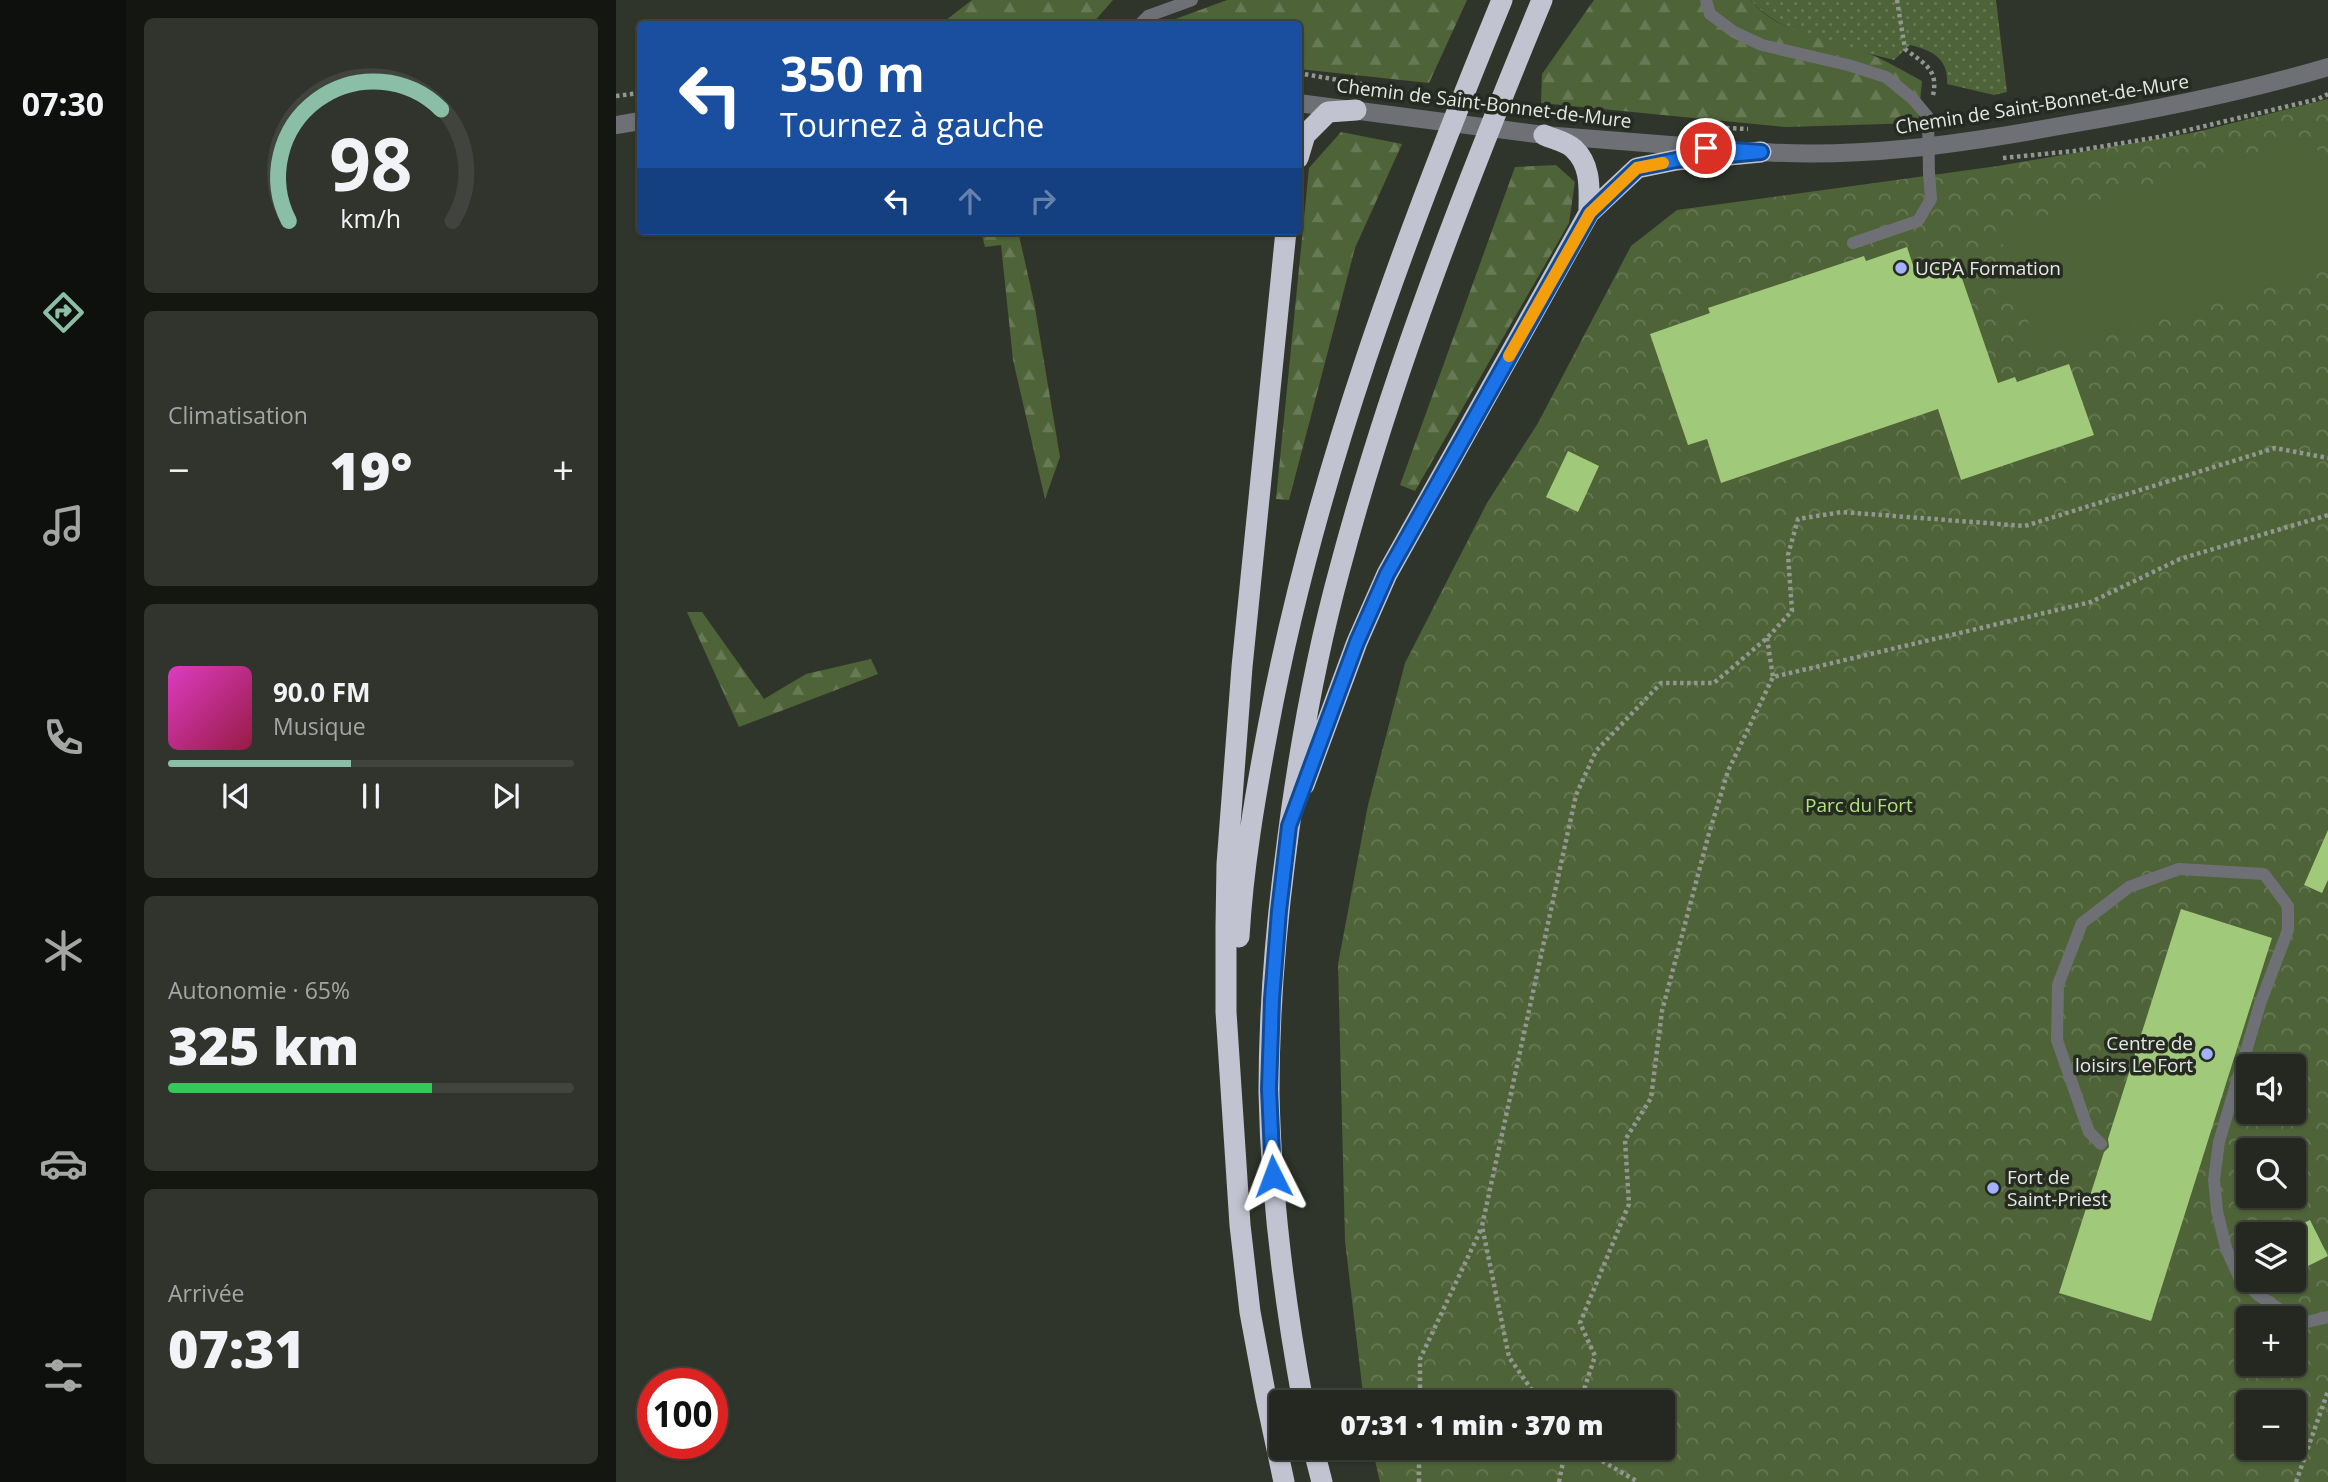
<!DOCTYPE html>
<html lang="fr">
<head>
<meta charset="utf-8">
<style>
	:root { --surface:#242820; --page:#30342d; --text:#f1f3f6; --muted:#a3a6a5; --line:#41443e; --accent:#8abfa5 }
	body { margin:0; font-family:"Open Sans",sans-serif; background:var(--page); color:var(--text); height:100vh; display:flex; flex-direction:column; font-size:26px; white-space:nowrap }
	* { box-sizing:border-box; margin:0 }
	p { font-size:23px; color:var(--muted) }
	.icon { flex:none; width:38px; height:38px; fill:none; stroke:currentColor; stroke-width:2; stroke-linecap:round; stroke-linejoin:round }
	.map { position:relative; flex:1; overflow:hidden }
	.panel { display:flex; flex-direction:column; gap:18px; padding:18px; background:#141612; width:490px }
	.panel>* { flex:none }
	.guide { position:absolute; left:21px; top:21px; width:665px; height:214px; border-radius:7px; box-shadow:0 2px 5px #0004,0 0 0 2px var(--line); background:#1a4fa0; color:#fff; overflow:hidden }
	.fabs { position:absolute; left:1620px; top:1054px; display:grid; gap:14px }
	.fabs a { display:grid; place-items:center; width:70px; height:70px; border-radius:7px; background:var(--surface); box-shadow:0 2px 5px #0004,0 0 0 2px var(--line); font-size:35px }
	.speed { position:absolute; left:21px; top:1368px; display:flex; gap:14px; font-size:35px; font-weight:700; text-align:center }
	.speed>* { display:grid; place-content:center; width:91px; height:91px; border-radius:50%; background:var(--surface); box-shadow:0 2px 5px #0004,0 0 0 2px var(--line); line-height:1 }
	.speed .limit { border:10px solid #d22; background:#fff; color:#111 }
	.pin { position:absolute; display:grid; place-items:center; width:60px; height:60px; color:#fff; margin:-30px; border:4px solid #fff; border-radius:50%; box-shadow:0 2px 7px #0007 }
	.me { position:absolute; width:77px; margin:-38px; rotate:357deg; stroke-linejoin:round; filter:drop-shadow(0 0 5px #0008) }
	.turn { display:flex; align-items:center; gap:24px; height:147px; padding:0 28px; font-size:32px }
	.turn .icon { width:91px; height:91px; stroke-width:2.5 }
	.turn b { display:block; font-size:49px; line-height:60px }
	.lanes { display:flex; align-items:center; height:66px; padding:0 28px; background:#0003; justify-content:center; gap:35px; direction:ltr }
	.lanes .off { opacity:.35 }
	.big { font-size:52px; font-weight:800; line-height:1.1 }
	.panel .card { flex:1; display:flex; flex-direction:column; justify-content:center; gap:10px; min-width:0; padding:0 24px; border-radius:10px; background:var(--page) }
	.panel .dial { align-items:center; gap:0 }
	.dial svg { height:182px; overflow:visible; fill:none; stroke:var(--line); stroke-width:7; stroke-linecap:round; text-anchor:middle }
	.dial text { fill:var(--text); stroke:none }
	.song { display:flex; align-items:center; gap:21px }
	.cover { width:84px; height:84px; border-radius:10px; background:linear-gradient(135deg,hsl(310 70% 55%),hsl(340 70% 35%)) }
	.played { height:7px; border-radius:4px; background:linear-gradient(90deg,var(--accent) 45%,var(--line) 45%) }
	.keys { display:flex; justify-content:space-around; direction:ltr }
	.heat { display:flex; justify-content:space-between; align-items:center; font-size:38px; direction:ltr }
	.charge { height:10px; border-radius:5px; background:linear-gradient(90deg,#34c759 65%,var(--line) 0) }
	.trip { position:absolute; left:653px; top:1390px; width:406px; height:70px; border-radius:7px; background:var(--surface); box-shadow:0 2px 5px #0004,0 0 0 2px var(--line); font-weight:800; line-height:70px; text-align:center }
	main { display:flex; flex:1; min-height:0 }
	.tabs { display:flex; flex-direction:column; width:126px; justify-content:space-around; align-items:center; background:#0e100d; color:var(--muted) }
	.tabs .icon { width:49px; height:49px }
	.tabs .current { color:var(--accent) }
	.tabs b { font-size:32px; color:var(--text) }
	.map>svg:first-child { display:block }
	.grass { fill:url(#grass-dots) }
	.forest { fill:url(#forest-firs) }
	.park { fill:url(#park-crowns); fill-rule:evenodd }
	.garden { fill:#4e6338 }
	.building { fill:#a1c97a }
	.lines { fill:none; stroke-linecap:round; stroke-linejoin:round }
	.path { stroke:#92978f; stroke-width:4.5; stroke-dasharray:3.5 3.5; stroke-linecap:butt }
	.service { stroke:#6f7075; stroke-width:12 }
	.tertiary { stroke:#6f7075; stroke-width:18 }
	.motorway { stroke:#c1c4d0; stroke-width:21 }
	.route-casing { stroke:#114b97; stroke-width:18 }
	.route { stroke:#1a73e8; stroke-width:12 }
	.slow { stroke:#f59e0b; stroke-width:12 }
	.poi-dot { fill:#a4b1fc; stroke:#262b21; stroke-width:2.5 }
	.labels { text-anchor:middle; stroke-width:7; stroke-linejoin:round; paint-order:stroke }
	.street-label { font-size:19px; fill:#e5e9e3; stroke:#262b21 }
	.poi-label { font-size:19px; fill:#e5e9e3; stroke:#262b21; text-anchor:start }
	.park-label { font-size:19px; fill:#b2e47d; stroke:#262b21 }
</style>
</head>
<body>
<main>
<nav class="tabs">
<b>07:30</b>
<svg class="icon current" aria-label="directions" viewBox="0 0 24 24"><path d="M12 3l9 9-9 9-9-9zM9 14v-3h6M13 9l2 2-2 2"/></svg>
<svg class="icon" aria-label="music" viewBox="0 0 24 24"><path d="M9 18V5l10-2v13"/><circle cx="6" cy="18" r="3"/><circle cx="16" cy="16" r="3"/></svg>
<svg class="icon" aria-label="phone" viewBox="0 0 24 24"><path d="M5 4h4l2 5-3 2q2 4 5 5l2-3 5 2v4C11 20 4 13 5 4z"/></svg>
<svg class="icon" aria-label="climate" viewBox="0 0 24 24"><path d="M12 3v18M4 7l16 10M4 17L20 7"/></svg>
<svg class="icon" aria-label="car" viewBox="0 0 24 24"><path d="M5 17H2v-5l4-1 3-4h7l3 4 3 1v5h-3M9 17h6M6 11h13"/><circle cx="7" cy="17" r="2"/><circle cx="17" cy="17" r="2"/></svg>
<svg class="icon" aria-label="filters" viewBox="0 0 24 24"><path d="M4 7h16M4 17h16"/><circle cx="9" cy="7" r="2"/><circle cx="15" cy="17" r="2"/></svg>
</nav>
<section class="panel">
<div class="card dial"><svg viewBox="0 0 100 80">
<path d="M14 69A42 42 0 1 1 86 69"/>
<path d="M14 69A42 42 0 0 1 81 20" stroke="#8abfa5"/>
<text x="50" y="56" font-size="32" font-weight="700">98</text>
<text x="50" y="72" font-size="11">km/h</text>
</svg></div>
<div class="card"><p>Climatisation</p>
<div class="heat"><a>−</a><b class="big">19°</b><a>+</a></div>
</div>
<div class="card">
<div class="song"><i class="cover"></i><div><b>90.0 FM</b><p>Musique</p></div></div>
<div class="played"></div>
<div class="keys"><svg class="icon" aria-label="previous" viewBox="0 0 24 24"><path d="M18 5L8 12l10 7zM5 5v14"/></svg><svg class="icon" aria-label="pause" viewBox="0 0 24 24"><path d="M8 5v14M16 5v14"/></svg><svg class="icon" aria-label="next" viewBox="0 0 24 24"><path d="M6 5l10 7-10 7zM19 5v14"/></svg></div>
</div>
<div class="card"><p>Autonomie · 65%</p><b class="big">325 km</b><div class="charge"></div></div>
<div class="card"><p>Arrivée</p><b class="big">07:31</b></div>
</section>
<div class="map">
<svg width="1712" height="1482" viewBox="0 0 1712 1482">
	<defs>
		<pattern id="grass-dots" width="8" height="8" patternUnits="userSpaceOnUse" patternTransform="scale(1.75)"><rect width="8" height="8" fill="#4e6338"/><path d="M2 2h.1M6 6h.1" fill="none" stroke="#677955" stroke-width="1.8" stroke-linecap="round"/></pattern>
		<pattern id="forest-firs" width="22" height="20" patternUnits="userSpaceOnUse" patternTransform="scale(1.75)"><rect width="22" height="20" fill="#4e6338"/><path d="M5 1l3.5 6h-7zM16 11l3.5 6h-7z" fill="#677955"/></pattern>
		<pattern id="park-crowns" width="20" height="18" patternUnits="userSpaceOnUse" patternTransform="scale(1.75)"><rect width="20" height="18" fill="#4e6338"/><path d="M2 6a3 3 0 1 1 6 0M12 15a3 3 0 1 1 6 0" fill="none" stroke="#677955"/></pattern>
	</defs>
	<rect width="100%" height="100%" fill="#30352b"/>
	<path class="grass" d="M1134,0h246l11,92 -13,3 -47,-11c2,-25 -15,-34 -37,-39l-16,15c-46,-12 -112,-24 -144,-60z"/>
	<path class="forest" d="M356,0h141l-21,24h-151z
		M611,0h240l-38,83 -130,-14 -1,-45h-136z
		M978,0h156c31,36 77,36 118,53 19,8 37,19 54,28l-4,42 -132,4 -245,-24 1,-29z
		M725,132l61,12 -47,104 -66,252 -13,-1 33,-331z
		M940,165l19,17 -6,41 -154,268 -15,-6 115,-318z
		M365,231h37l16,71 26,155 -15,42 -32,-139 -12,-115 -16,2z
		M71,612h15l62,87 42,-25 65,-15 7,15 -139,53z"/>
	<path class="park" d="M1712,99v1383h-948l-8,-35h290v-45h-298l-19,-161 -7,-277 30,-159 37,-142 82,-160 51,-80 93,-177 46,-36 321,-44 199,-34zM1633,1066h45v45h-45zM1633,1150h45v45h-45zM1633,1234h45v45h-45zM1633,1318h45v45h-45zM1633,1402h45v45h-45z"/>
	<path class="garden" d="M1697,136l15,46v86l-289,86 -41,-124z"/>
	<path class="building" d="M1291,247l8,24 40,-13 43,125 17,-6 2,5 52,-18 25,71 -133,45 -23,-71 -217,74 -14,-44 -19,6 -38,-111 60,-21 -2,-5 156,-52 2,5z
		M952,451l31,15 -21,46 -32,-15z
		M1712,830v50l-6,13 -18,-8z
		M1565,909l91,29 -121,383 -92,-28 45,-141 5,-5 -1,-8z
		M1694,1220l18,36 -34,17v-45z"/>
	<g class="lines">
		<path class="path" d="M1281,0l8,49c18,14 34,20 28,46
			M682,73l144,25
			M0,96l24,-3
			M1110,128l22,1
			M1387,158l71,-7 85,-14 159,-38 10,-5
			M1151,638l6,39
			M804,1402v-43l62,-132
			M924,1402l-31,-45 -27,-131 94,-431 20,-44 65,-68h53l53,-45 25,-27 -4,-56 10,-36 44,-7 183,14 250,-78 53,10
			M964,1402l15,-46 -15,-33 49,-119 -4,-64 26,-42 11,-87 46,-174 20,-66 45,-94 318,-75 89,-43 148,-44
			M962,1447l60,35
			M803,1482v-35
			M943,1482l7,-35
			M1680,1482l32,-91"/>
		<path class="service" d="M1090,0l4,14 24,18 28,13 86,20 38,12 27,22 15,18 1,56 2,26 -13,22 -65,22
			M524,24l8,-8 44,-16
			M1485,1144l-12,-12 -32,-92 1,-55 24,-62 47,-36 50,-18 85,5 24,32v24l-28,74 -41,138 -5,38 3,31 9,37 13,29 19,18 26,17 23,10 21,-5"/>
		<path class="tertiary" d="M682,103l246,32 177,14
			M0,125l24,-4
			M1133,151c105,9 212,-7 316,-26 89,-15 176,-32 263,-58"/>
		<path class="motorway" d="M928,135c9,4 23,7 30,14 18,17 15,41 15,64
			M682,158l7,-23 23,-23 28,-2
			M688,785l53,-143 30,-68 202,-361 48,-45 39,-8 85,-8
			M623,937c4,-70 16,-140 29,-209 47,-252 137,-492 234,-728
			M687,1402c-19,-103 -32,-206 -34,-310 0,-78 6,-155 16,-232 12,-98 29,-197 55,-292 52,-195 125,-382 202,-568
			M697,1447l9,35
			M668,1482l-18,-84 -16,-86 -10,-87 -14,-213v-85l1,-63 15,-197 44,-436"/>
	</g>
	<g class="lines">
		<defs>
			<path id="route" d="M657,1176l-4,-87 3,-90 7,-88 10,-85 68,-184 30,-68 203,-361 47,-45 39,-8 85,-8 -55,-4"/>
		</defs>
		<use href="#route" class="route-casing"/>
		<use href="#route" class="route"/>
		<path class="slow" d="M893,356l81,-143 47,-45 26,-5"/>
	</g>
	<g class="poi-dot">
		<circle cx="1285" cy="268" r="7"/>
		<circle cx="1591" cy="1054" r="7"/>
		<circle cx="1377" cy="1188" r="7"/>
	</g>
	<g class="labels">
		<g class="street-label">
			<text transform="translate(868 103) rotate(7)" y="7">Chemin de Saint-Bonnet-de-Mure</text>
			<text transform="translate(1426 104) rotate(-9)" y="7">Chemin de Saint-Bonnet-de-Mure</text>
		</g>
		<g class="poi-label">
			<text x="1299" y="275">UCPA Formation</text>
			<text x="1577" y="1050" text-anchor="end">Centre de<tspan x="1577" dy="22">loisirs Le Fort</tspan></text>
			<text x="1391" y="1184">Fort de<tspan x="1391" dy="22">Saint-Priest</tspan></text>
		</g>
		<g class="park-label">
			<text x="1243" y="812">Parc du Fort</text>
		</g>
	</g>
</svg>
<div class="fabs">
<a><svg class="icon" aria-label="sound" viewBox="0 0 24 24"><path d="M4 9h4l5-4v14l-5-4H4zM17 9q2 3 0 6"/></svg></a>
<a><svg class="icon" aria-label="search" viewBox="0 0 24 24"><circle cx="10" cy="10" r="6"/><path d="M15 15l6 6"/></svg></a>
<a><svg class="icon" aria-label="layers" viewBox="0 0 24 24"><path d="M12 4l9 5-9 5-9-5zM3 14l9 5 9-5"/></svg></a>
<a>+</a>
<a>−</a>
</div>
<div class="speed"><div class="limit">100</div></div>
<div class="pin" style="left:1090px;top:148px;background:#d93025"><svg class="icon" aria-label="arrive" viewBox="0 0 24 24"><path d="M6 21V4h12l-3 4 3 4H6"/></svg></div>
<svg class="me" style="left:657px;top:1176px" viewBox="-20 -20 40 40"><path d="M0-17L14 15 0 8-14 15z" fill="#1a73e8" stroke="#fff" stroke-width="4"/></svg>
<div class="trip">07:31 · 1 min · 370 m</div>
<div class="guide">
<div class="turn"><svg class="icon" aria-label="left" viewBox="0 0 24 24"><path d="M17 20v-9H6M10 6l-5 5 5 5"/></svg><div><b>350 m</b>Tournez à gauche</div></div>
<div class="lanes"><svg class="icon" aria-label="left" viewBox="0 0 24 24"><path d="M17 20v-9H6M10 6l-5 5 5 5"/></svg><svg class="icon off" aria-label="ahead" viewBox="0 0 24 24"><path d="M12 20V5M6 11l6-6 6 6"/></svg><svg class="icon off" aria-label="right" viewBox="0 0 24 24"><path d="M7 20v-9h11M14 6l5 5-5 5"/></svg></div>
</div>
</div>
</main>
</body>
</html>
